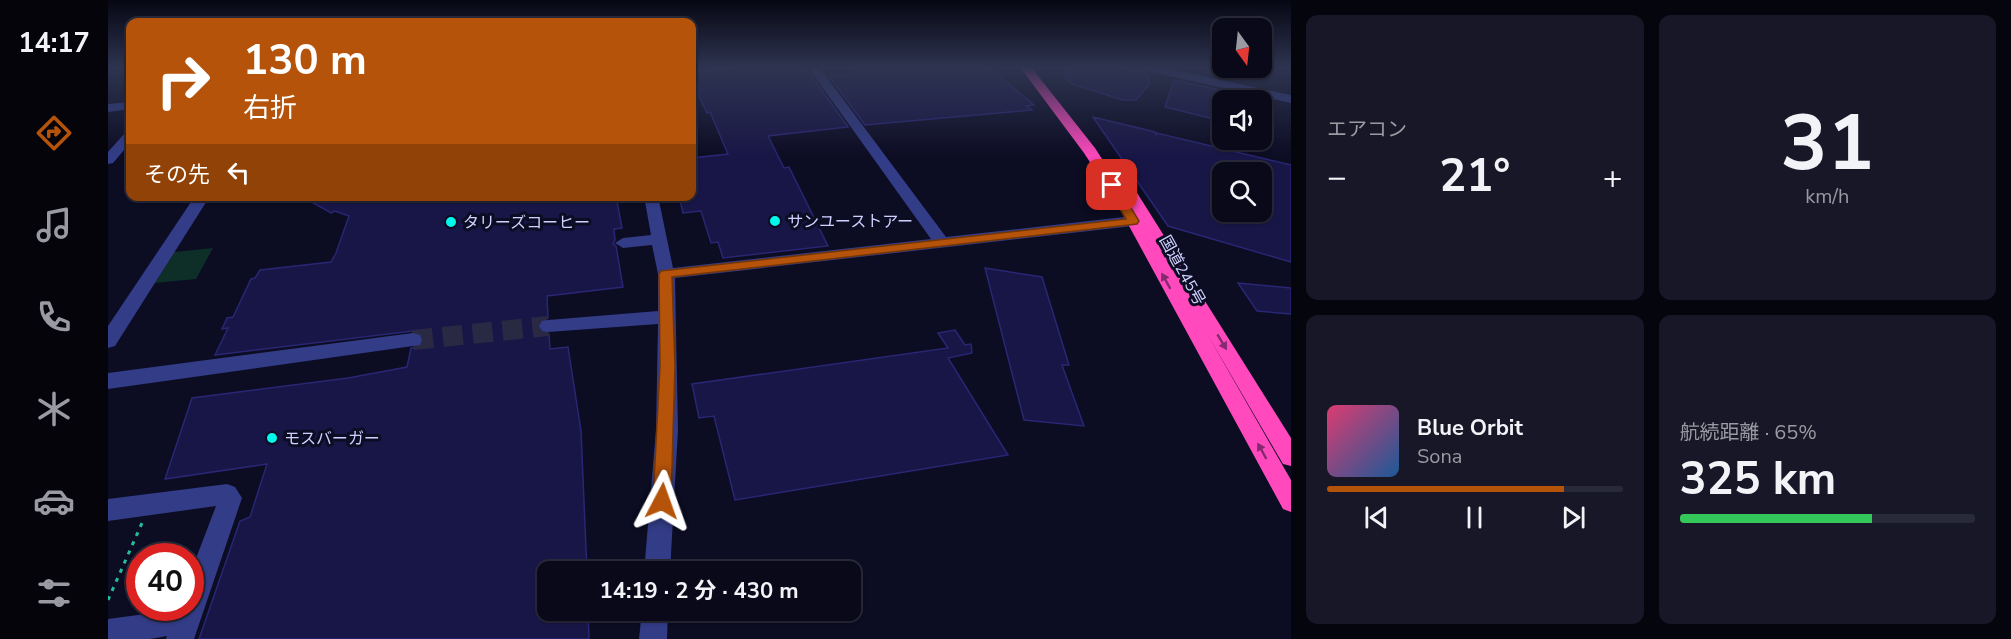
<!DOCTYPE html>
<html lang="ja">
<head>
<meta charset="utf-8">
<style>
	:root { --surface:#09091a; --page:#171727; --text:#f1f3f6; --muted:#999aa2; --line:#292a39; --accent:#b45309 }
	body { margin:0; font-family:"Nunito Sans","Noto Sans JP",sans-serif; background:var(--page); color:var(--text); height:100vh; display:flex; flex-direction:column; font-size:22px; white-space:nowrap }
	* { box-sizing:border-box; margin:0 }
	p { font-size:20px; color:var(--muted) }
	.icon { flex:none; width:33px; height:33px; fill:none; stroke:currentColor; stroke-width:2; stroke-linecap:round; stroke-linejoin:round }
	.map { position:relative; flex:1; overflow:hidden }
	.details { display:flex; flex-direction:column; gap:15px; padding:15px; background:#05050e; width:720px }
	.details>* { flex:none }
	.guide { position:absolute; left:18px; top:18px; width:570px; height:183px; border-radius:12px; box-shadow:0 2px 4px #0004,0 0 0 2px var(--line); background:#b45309; color:#fff; overflow:hidden }
	.needle { width:39px; rotate:165deg }
	.fabs { position:absolute; left:1104px; top:18px; display:grid; gap:12px }
	.fabs a { display:grid; place-items:center; width:60px; height:60px; border-radius:12px; background:var(--surface); box-shadow:0 2px 4px #0004,0 0 0 2px var(--line); font-size:30px }
	.speed { position:absolute; left:18px; top:543px; display:flex; gap:12px; font-size:30px; font-weight:700; text-align:center }
	.speed>* { display:grid; place-content:center; width:78px; height:78px; border-radius:50%; background:var(--surface); box-shadow:0 2px 4px #0004,0 0 0 2px var(--line); line-height:1 }
	.speed .limit { border:9px solid #d22; background:#fff; color:#111 }
	.pin { position:absolute; display:grid; place-items:center; width:51px; height:51px; color:#fff; margin:-26px; border-radius:12px; box-shadow:0 3px 9px #0006 }
	.me { position:absolute; width:66px; margin:-33px; rotate:4deg; stroke-linejoin:round; filter:drop-shadow(0 0 4px #0008) }
	.turn { display:flex; align-items:center; gap:21px; height:126px; padding:0 18px; font-size:27px }
	.turn .icon { width:78px; height:78px; stroke-width:2.5 }
	.turn b { display:block; font-size:42px; line-height:51px }
	.then { display:flex; align-items:center; height:57px; padding:0 18px; background:#0003; gap:12px; font-size:22px }
	.big { font-size:45px; font-weight:700; line-height:1.1 }
	.details .widget { flex:1; display:flex; flex-direction:column; justify-content:center; gap:9px; min-width:0; padding:0 21px; border-radius:12px; background:var(--page) }
	.details .dial { align-items:center; gap:0 }
	.dial b { font-size:78px; line-height:1 }
	.song { display:flex; align-items:center; gap:18px }
	.cover { width:72px; height:72px; border-radius:9px; background:linear-gradient(135deg,hsl(340 70% 55%),hsl(210 70% 35%)) }
	.played { height:6px; border-radius:3px; background:linear-gradient(90deg,var(--accent) 80%,var(--line) 80%) }
	.keys { display:flex; justify-content:space-around; direction:ltr }
	.heat { display:flex; justify-content:space-between; align-items:center; font-size:33px; direction:ltr }
	.charge { height:9px; border-radius:4px; background:linear-gradient(90deg,#34c759 65%,var(--line) 0) }
	.details .tiles { flex:1; display:grid; gap:15px; grid-template-columns:repeat(2,1fr) }
	.trip { position:absolute; left:429px; top:561px; width:324px; height:60px; border-radius:12px; background:var(--surface); box-shadow:0 2px 4px #0004,0 0 0 2px var(--line); font-weight:700; line-height:60px; text-align:center }
	main { display:flex; flex:1; min-height:0 }
	.tabs { display:flex; flex-direction:column; width:108px; justify-content:space-around; align-items:center; background:#04040a; color:var(--muted) }
	.tabs .icon { width:42px; height:42px }
	.tabs .current { color:var(--accent) }
	.tabs b { font-size:27px; color:var(--text) }
	.map>svg:first-child { display:block }
	.green { fill:#0e2e28 }
	.building { fill:#181646; stroke:#292674; stroke-width:1.5; fill-rule:evenodd }
	.lines { fill:none; stroke-linecap:round; stroke-linejoin:round }
	.minor-tunnel { stroke:#292944; stroke-width:20; stroke-dasharray:20 10; stroke-linecap:butt }
	.path { stroke:#23be9c; stroke-width:3; stroke-dasharray:4 6; stroke-linecap:butt }
	.minor { fill:#323c87; fill-rule:evenodd }
	.highway { fill:#ff49bd; fill-rule:evenodd }
	.oneway { fill:#862a70 }
	.route { fill:#b45309; stroke:#753606; stroke-width:1.5 }
	.poi-dot { fill:#00f9eb; stroke:#0c0c23; stroke-width:2 }
	.labels { text-anchor:middle; stroke-width:6; stroke-linejoin:round; paint-order:stroke }
	.poi-label { font-size:16px; fill:#ced0ff; stroke:#0c0c23; text-anchor:start }
	.street-label { font-size:16px; fill:#ced0ff; stroke:#0c0c23 }
</style>
</head>
<body>
<main>
<nav class="tabs">
<b>14:17</b>
<svg class="icon current" aria-label="directions" viewBox="0 0 24 24"><path d="M12 3l9 9-9 9-9-9zM9 14v-3h6M13 9l2 2-2 2"/></svg>
<svg class="icon" aria-label="music" viewBox="0 0 24 24"><path d="M9 18V5l10-2v13"/><circle cx="6" cy="18" r="3"/><circle cx="16" cy="16" r="3"/></svg>
<svg class="icon" aria-label="phone" viewBox="0 0 24 24"><path d="M5 4h4l2 5-3 2q2 4 5 5l2-3 5 2v4C11 20 4 13 5 4z"/></svg>
<svg class="icon" aria-label="climate" viewBox="0 0 24 24"><path d="M12 3v18M4 7l16 10M4 17L20 7"/></svg>
<svg class="icon" aria-label="car" viewBox="0 0 24 24"><path d="M5 17H2v-5l4-1 3-4h7l3 4 3 1v5h-3M9 17h6M6 11h13"/><circle cx="7" cy="17" r="2"/><circle cx="17" cy="17" r="2"/></svg>
<svg class="icon" aria-label="filters" viewBox="0 0 24 24"><path d="M4 7h16M4 17h16"/><circle cx="9" cy="7" r="2"/><circle cx="15" cy="17" r="2"/></svg>
</nav>
<div class="map">
<svg width="1183" height="639" viewBox="0 0 1183 639">
	<rect width="100%" height="100%" fill="#0c0c23"/>
	<path class="green" d="M105,248l-17,31 -41,4 19,-31z"/>
	<path class="building" d="M633,67h64l43,60 -80,9 16,32 5,-1 39,79 -105,12 -5,-16 -7,1 -10,-32 -18,2 -4,-17h13v-38l36,-4 -18,-42 -3,1 -10,-21h4l-9,-21z
		M755,67h125l46,38 -8,1 6,4 -167,15 -36,-49 27,-2 -5,-6z
		M963,67h49l26,6 4,10 -14,17h-13l-48,-15 -10,-6 -1,-9z
		M1066,80l73,16v4h-25v21l-57,-14z
		M985,117l62,15 1,3 1,-2 134,32v97l-123,-36zM1114,172h40v40h-40z
		M193,196h315l6,32 -8,1 1,11 -2,4 3,2 7,41 -76,9 1,22 -6,1 -5,6 3,7 9,2 1,15 18,-2 13,84 6,141h-39v38h40l1,29h-390l41,-118 10,-4 17,-53 -102,15 27,-81 156,-20 59,-11 4,-19 9,-1 4,-6 -3,-8 -8,-2 -198,24 13,-27 -6,1 5,-11 6,-1 18,-38 4,-1 5,-8 71,-8 5,-9 13,-37 -14,-5 -4,2z
		M877,268l57,9 27,88h-7l22,61 -60,-6z
		M1130,283l53,5v26l-34,-3z
		M847,330l10,15 6,-1 1,9 -24,5 60,97 -273,45 -21,-84 -15,2 -7,-34 256,-36 -10,-15z"/>
	<g class="lines">
		<path class="minor-tunnel" d="M305,340l135,-14"/>
		<path class="path" d="M0,600l34,-77"/>
		<path class="minor" d="M700,67h11l127,170 187,-21 8,5 -8,5 -458,52 3,152 -8,142h-26l12,-142 2,-106 -110,8 -6,-1 -3,-5 3,-5 6,-1 110,-9v-37l-6,-29 -29,3 -8,-5 8,-5 28,-3 -7,-39h14l15,72 258,-29z
			M1030,67h21l132,28v8l-148,-33z
			M22,102v7l-22,3v-8z
			M22,132v11l-17,20 -5,1v-12l17,-19z
			M87,196h15l-95,150 -7,2v-22z
			M305,333l7,2 2,5 -2,5 -312,44v-16z
			M119,484l8,3 7,11 -48,141h-28l1,-3 -17,3h-42v-20l82,-11v-34l26,-68 -108,15v-22z
			M534,610h26l-1,29h-28z"/>
		<path class="highway" d="M912,67h11l64,81 27,42 7,-3 5,1 157,250v28l-8,-2 -77,-132 85,148v32l-8,-3 -167,-307 -32,-49z"/>
	</g>
	<defs><path id="oneway-solid" d="M-6-.8H1V-3.2L6.5 0L1 3.2V.8H-6Z" transform="scale(1.5)"/></defs>
	<g class="oneway">
		<use href="#oneway-solid" transform="translate(1058 281) rotate(-119)"/>
		<use href="#oneway-solid" transform="translate(1114 342) rotate(59)"/>
		<use href="#oneway-solid" transform="translate(1154 451) rotate(-119)"/>
	</g>
	<linearGradient id="sky" x2="0" y2="1"><stop stop-color="#070713"/><stop offset="0.43" stop-color="#2e3450"/><stop offset="1" stop-color="#2e3450" stop-opacity="0"/></linearGradient>
	<rect width="1183" height="157" fill="url(#sky)"/>
	<path class="route" d="M1004,182l5,3 22,36 -2,3 -465,53 3,89 -4,135 -3,5 -6,3 -6,-3 -3,-5 7,-135 -1,-92 2,-3 465,-52 -20,-34z"/>
	<g class="poi-dot">
		<circle cx="667" cy="221" r="6"/>
		<circle cx="343" cy="222" r="6"/>
		<circle cx="164" cy="438" r="6"/>
	</g>
	<g class="labels">
		<g class="poi-label">
			<text x="679" y="227">サンユーストアー</text>
			<text x="355" y="228">タリーズコーヒー</text>
			<text x="176" y="444">モスバーガー</text>
		</g>
		<g class="street-label">
			<text transform="translate(1075 270) rotate(61)" y="6">国道245号</text>
		</g>
	</g>
</svg>
<div class="fabs">
<a><svg class="needle" viewBox="-14 -14 28 28"><path d="M0-13l5 13h-10z" fill="#e53935"/><path d="M0 13l5-13h-10z" fill="#999aa2"/></svg></a>
<a><svg class="icon" aria-label="sound" viewBox="0 0 24 24"><path d="M4 9h4l5-4v14l-5-4H4zM17 9q2 3 0 6"/></svg></a>
<a><svg class="icon" aria-label="search" viewBox="0 0 24 24"><circle cx="10" cy="10" r="6"/><path d="M15 15l6 6"/></svg></a>
</div>
<div class="speed"><div class="limit">40</div></div>
<div class="pin" style="left:1004px;top:185px;background:#d93025"><svg class="icon" aria-label="arrive" viewBox="0 0 24 24"><path d="M6 21V4h12l-3 4 3 4H6"/></svg></div>
<svg class="me" style="left:554px;top:501px" viewBox="-20 -20 40 40"><path d="M0-17L14 15 0 8-14 15z" fill="#b45309" stroke="#fff" stroke-width="4"/></svg>
<div class="trip">14:19 · 2 分 · 430 m</div>
<div class="guide">
<div class="turn"><svg class="icon" aria-label="right" viewBox="0 0 24 24"><path d="M7 20v-9h11M14 6l5 5-5 5"/></svg><div><b>130 m</b>右折</div></div>
<div class="then">その先<svg class="icon" aria-label="left" viewBox="0 0 24 24"><path d="M17 20v-9H6M10 6l-5 5 5 5"/></svg></div>
</div>
</div>
<section class="details">
<div class="tiles">
<div class="widget"><p>エアコン</p>
<div class="heat"><a>−</a><b class="big">21°</b><a>+</a></div>
</div>
<div class="widget dial"><b>31</b><p>km/h</p></div>
<div class="widget">
<div class="song"><i class="cover"></i><div><b>Blue Orbit</b><p>Sona</p></div></div>
<div class="played"></div>
<div class="keys"><svg class="icon" aria-label="previous" viewBox="0 0 24 24"><path d="M18 5L8 12l10 7zM5 5v14"/></svg><svg class="icon" aria-label="pause" viewBox="0 0 24 24"><path d="M8 5v14M16 5v14"/></svg><svg class="icon" aria-label="next" viewBox="0 0 24 24"><path d="M6 5l10 7-10 7zM19 5v14"/></svg></div>
</div>
<div class="widget"><p>航続距離 · 65%</p><b class="big">325 km</b><div class="charge"></div></div>
</div>
</section>
</main>
</body>
</html>
